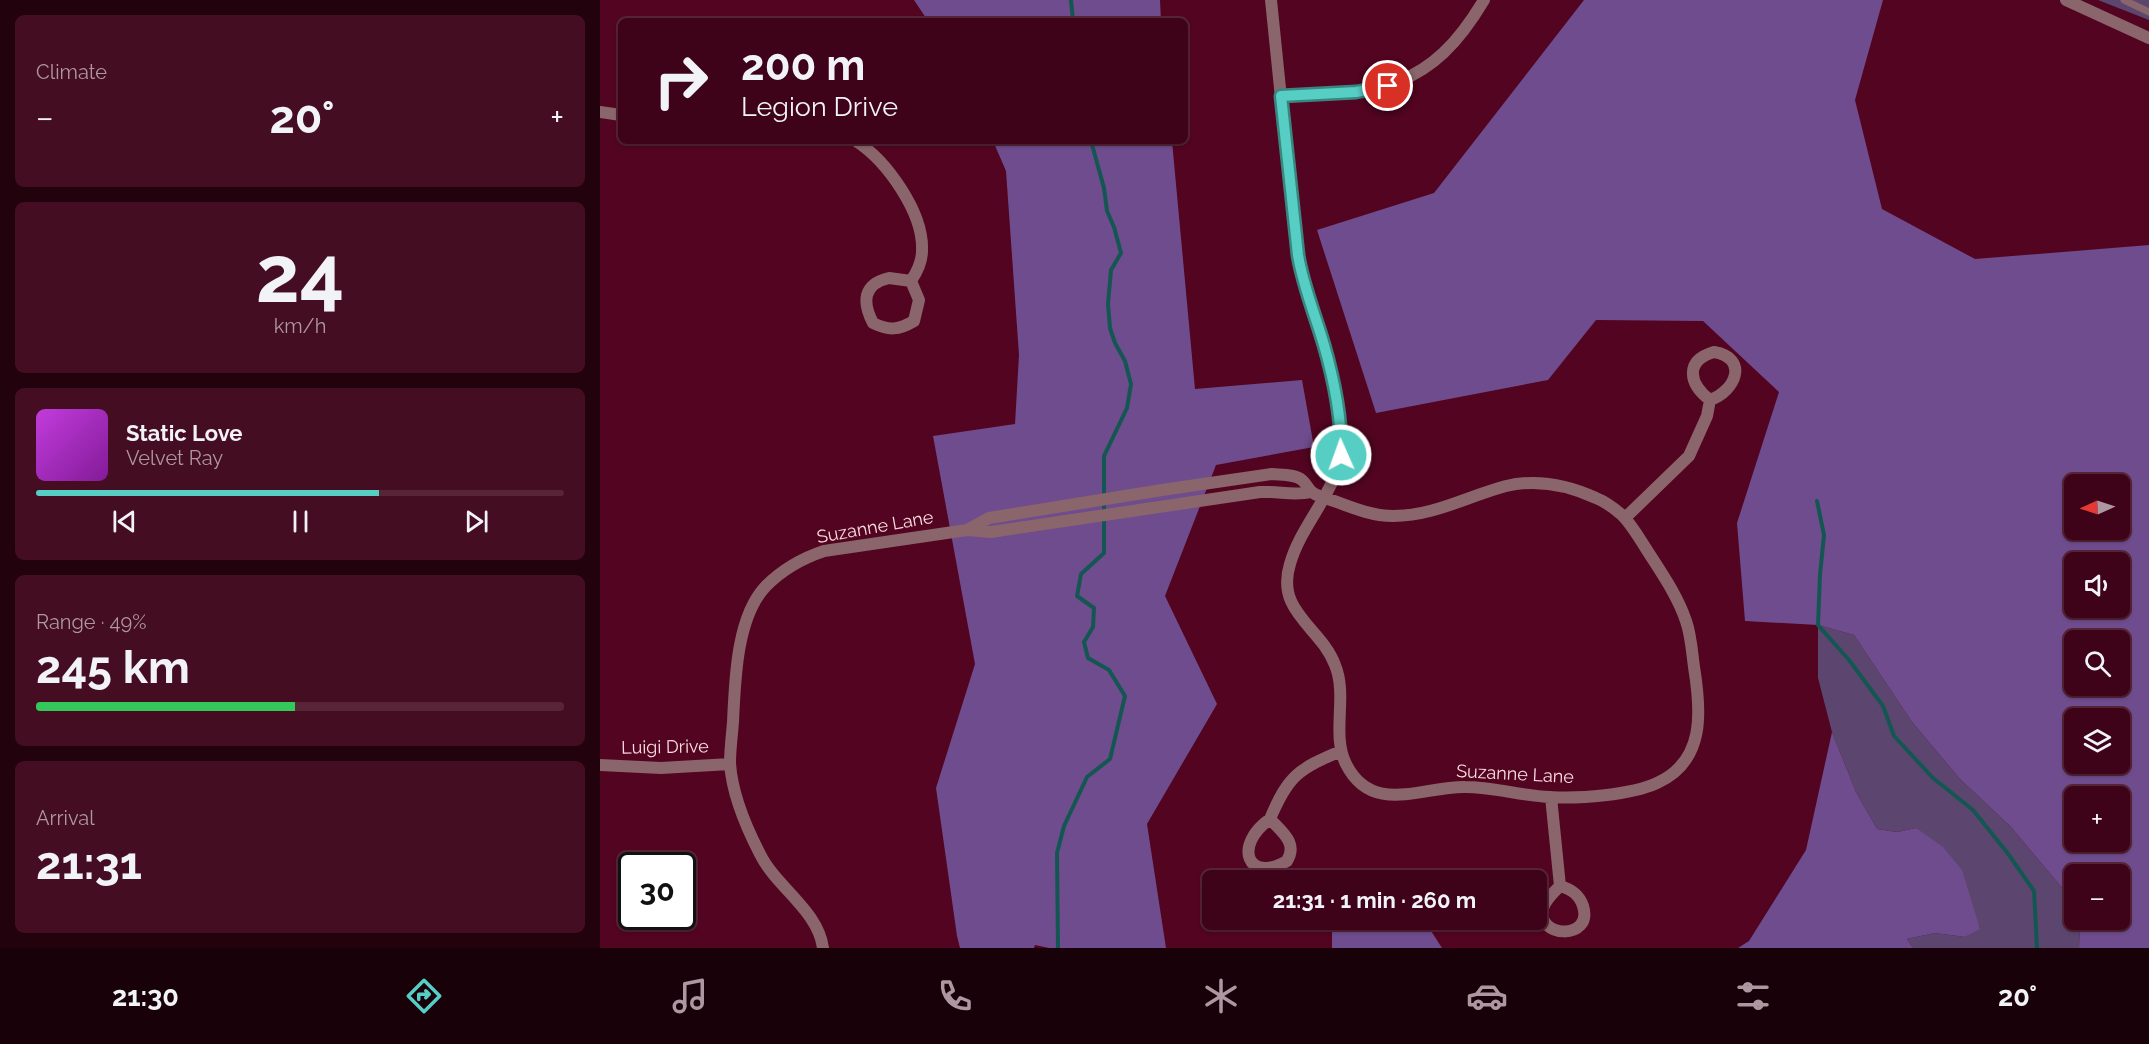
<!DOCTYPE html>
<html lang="en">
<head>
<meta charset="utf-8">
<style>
	:root { --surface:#3e0318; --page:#450d21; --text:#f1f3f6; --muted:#ad98a2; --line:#572537; --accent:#56cec4 }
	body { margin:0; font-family:Raleway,sans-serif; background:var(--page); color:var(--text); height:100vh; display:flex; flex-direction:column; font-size:22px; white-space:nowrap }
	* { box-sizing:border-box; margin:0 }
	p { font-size:20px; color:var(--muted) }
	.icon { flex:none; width:33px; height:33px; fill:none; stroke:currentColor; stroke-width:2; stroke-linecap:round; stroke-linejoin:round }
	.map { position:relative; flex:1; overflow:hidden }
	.details { display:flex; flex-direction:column; gap:15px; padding:15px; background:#22020d; width:600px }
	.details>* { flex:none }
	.banner { position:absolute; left:18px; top:18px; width:570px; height:126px; border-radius:9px; box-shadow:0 2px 4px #0004,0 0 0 2px var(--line); background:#3e0318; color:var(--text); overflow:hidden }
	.needle { width:39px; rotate:267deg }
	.buttons { position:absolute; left:1464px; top:474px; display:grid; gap:12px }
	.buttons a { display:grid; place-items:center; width:66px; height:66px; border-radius:9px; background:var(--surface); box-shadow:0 2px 4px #0004,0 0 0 2px var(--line); font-size:30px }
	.speed { position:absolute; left:18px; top:852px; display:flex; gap:12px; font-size:30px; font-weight:700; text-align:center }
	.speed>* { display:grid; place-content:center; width:78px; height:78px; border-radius:50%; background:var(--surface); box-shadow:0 2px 4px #0004,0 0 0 2px var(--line); line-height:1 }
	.speed .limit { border:3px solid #111; border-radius:9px; background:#fff; color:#111 }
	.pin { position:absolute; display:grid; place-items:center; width:51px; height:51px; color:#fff; margin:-26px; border:3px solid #fff; border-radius:50%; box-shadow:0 2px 6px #0007 }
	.me { position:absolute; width:66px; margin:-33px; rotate:358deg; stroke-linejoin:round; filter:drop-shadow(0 0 4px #0008) }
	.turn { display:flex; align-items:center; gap:21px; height:126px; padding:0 24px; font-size:27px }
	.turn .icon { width:78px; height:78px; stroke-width:2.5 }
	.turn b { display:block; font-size:42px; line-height:51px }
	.big { font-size:45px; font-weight:700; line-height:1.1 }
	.details .card { flex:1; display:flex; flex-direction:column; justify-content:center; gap:9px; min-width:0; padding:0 21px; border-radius:9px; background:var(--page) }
	.details .dial { align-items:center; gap:0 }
	.dial b { font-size:78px; line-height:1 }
	.song { display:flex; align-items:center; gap:18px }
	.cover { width:72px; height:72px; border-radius:9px; background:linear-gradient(135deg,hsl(290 70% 55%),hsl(290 70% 35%)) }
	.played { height:6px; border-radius:3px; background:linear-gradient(90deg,var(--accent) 65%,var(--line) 65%) }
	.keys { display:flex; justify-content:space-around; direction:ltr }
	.heat { display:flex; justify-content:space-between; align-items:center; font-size:33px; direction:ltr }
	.charge { height:9px; border-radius:4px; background:linear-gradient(90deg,#34c759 49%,var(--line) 0) }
	.trip { position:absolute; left:602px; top:870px; width:345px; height:60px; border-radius:9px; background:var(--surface); box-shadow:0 2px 4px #0004,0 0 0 2px var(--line); font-weight:700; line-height:60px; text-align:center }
	.tabs { display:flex; height:96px; justify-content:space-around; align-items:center; background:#19010a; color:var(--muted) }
	.tabs .icon { width:42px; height:42px }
	.tabs .current { color:var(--accent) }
	.tabs b { font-size:27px; color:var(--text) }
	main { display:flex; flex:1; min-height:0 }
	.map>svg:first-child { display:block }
	.green { fill:#5c4670 }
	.forest { fill:#6f4c8d; fill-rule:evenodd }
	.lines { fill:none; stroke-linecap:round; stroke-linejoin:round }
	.stream { stroke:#145752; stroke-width:4 }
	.service { stroke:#8a656b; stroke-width:7 }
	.minor { stroke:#8a656b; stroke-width:12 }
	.tertiary { stroke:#8a656b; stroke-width:12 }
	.route-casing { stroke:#38867f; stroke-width:15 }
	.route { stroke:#56cec4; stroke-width:10 }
	.labels { text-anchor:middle; stroke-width:4.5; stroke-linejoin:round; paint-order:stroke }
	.street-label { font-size:18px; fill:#f9dce0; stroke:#520420 }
</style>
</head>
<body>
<main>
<section class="details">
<div class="card"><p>Climate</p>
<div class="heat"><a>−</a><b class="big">20°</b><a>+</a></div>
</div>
<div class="card dial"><b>24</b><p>km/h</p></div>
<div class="card">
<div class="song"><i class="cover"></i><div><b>Static Love</b><p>Velvet Ray</p></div></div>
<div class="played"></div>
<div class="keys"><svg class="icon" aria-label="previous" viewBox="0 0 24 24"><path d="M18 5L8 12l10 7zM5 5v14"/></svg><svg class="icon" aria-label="pause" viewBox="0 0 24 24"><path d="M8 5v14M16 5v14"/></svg><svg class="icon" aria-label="next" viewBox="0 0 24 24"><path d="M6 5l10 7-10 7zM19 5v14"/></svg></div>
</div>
<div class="card"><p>Range · 49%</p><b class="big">245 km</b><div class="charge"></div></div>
<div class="card"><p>Arrival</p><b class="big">21:31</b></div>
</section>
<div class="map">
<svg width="1549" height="948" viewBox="0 0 1549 948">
	<rect width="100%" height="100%" fill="#520420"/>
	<path class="green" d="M1498,0h51v20z
		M1218,625l36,10 58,87 48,57 51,48 63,75v18h6l-1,28h-166l-6,-9 28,-6 30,4 15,-9 -64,-100 -19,4 -20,-3 -21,-37 -24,-60 -14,-54z"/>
	<path class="forest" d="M314,0h246l1,21h-233z
		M984,0h299l-28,100 27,109 93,50 174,-14v703h-70l1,-28h40v-46h-46v28l-63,-75 -51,-48 -48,-57 -58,-87 -36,-10 -73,-4 -8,-98 42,-131 -76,-71 -107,-1 -48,60 -172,33 -59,-183 117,-37zM1520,484v46h-46v-46zM1474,562h46v46h-46zM1474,640h46v46h-46zM1520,718v46h-46v-46zM1520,796v46h-46v-46z
		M393,141h179l23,248 107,-9 12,67 -98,18 -51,131 52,108 -70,120 19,124h-117l-14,-3 -1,3h-74l-3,-12 -21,-148 39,-124 -42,-228 82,-12 4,-69 -13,-184z
		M1232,732l24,60 21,37 20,3 19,-4 27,19 19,23 18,59 -15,8 -30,-4 -28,6 6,9h-175l11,-7 57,-91z
		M732,920h92l18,28h-110z"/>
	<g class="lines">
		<path class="stream" d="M471,0l2,21
			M1217,501l7,34 -4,40 -2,50 31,35 34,46 11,30 39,42 40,32 36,45 25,36 3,57
			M458,948l-1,-95 7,-27 23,-49 23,-18 15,-63 -16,-26 -21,-12 -4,-16 9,-15 1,-19 -17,-12 4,-22 23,-21v-97l23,-48 4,-24 -6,-23 -10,-18 -5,-15 -2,-24 3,-34 10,-17 -7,-26 -7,-16 -3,-23 -13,-47"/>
		<path class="service" d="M1524,0l25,12"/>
		<path class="minor" d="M682,96c98,-3 148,-5 202,-96
			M0,112l21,3
			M256,141c31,20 68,72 66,110 0,12 -5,21 -11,30
			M289,278l22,3 8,19 -5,21c-15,9 -25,10 -41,2 -11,-21 -10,-39 16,-45z
			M1114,352c35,6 22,39 -4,48 -21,-16 -26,-39 4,-48z
			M1025,518l64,-62 18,-40 3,-16
			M367,530l22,-12 173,-28 110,-16c10,1 23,0 30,6 4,3 6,9 10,12 4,4 9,4 14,6 22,8 44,18 67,18 41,0 75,-20 113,-30 30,-7 62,-1 90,12 10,4 18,10 26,17 9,9 16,21 23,32 15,24 32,47 41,74 5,14 6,31 8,46 7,43 12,94 -37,116 -26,12 -78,16 -107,14 -28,-1 -56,-10 -85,-10 -42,-1 -93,29 -119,-23 -15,-30 2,-68 -11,-99 -14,-38 -60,-53 -45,-101 12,-43 51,-75 51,-120 1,-66 -32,-126 -44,-189l-26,-255
			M0,765l61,3 69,-4
			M951,797l9,89
			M670,819c12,13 28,24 17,42 -40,23 -54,-16 -17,-42z
			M670,819c18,-43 28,-50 71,-68
			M960,886c11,3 19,8 23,20 11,35 -48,32 -40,2 3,-9 11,-16 17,-22z
			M223,948c-5,-38 -47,-61 -63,-94 -14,-27 -28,-59 -30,-91 0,-13 2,-28 3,-41 2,-40 3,-105 33,-136 16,-16 37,-28 58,-35l143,-21 24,2 269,-40c19,-1 33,4 52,0"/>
		<path class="tertiary" d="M1466,0l83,38"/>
	</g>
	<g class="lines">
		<defs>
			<path id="route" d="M741,455c1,-37 -7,-75 -17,-110 -9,-31 -21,-59 -26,-90l-17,-159 75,-4 32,-6"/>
		</defs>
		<use href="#route" class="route-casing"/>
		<use href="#route" class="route"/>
	</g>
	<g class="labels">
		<g class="street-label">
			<text transform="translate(275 527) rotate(-10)" y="6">Suzanne Lane</text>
			<text transform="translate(65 747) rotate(-1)" y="6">Luigi Drive</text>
			<text transform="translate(915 774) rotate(3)" y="6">Suzanne Lane</text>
		</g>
	</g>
</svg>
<div class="buttons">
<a><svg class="needle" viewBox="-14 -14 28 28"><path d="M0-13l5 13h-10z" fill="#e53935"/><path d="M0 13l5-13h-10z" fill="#ad98a2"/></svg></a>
<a><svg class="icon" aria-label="sound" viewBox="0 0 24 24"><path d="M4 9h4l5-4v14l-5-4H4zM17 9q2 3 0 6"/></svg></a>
<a><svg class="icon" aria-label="search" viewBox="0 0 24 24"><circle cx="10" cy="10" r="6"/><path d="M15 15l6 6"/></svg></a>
<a><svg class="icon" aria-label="layers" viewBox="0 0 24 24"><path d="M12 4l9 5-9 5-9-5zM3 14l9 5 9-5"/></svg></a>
<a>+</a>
<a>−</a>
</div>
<div class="speed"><div class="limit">30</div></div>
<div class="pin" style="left:788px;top:86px;background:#d93025"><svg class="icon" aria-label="arrive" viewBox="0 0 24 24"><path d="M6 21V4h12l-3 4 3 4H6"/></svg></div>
<svg class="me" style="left:741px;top:455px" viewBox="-20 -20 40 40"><circle r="17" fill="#56cec4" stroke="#fff" stroke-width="3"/><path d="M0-11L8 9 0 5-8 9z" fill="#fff"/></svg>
<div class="trip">21:31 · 1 min · 260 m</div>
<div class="banner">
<div class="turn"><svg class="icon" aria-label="right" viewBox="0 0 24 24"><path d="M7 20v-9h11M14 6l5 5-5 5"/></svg><div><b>200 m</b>Legion Drive</div></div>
</div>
</div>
</main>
<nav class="tabs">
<b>21:30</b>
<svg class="icon current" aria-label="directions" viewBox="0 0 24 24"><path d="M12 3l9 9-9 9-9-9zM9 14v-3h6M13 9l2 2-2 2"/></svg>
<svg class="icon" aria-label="music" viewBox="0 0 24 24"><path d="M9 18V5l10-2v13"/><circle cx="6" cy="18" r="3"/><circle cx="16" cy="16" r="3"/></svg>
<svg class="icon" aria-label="phone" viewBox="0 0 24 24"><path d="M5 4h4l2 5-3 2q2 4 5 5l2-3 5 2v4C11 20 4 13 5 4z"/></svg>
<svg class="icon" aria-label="climate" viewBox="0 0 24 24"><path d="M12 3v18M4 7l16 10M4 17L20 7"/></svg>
<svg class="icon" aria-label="car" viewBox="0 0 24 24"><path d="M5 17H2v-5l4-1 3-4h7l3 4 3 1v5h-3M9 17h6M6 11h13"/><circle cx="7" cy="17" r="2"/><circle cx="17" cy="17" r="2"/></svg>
<svg class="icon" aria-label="filters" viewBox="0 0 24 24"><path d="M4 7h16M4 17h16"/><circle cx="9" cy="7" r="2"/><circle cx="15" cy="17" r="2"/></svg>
<b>20°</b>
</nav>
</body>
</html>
